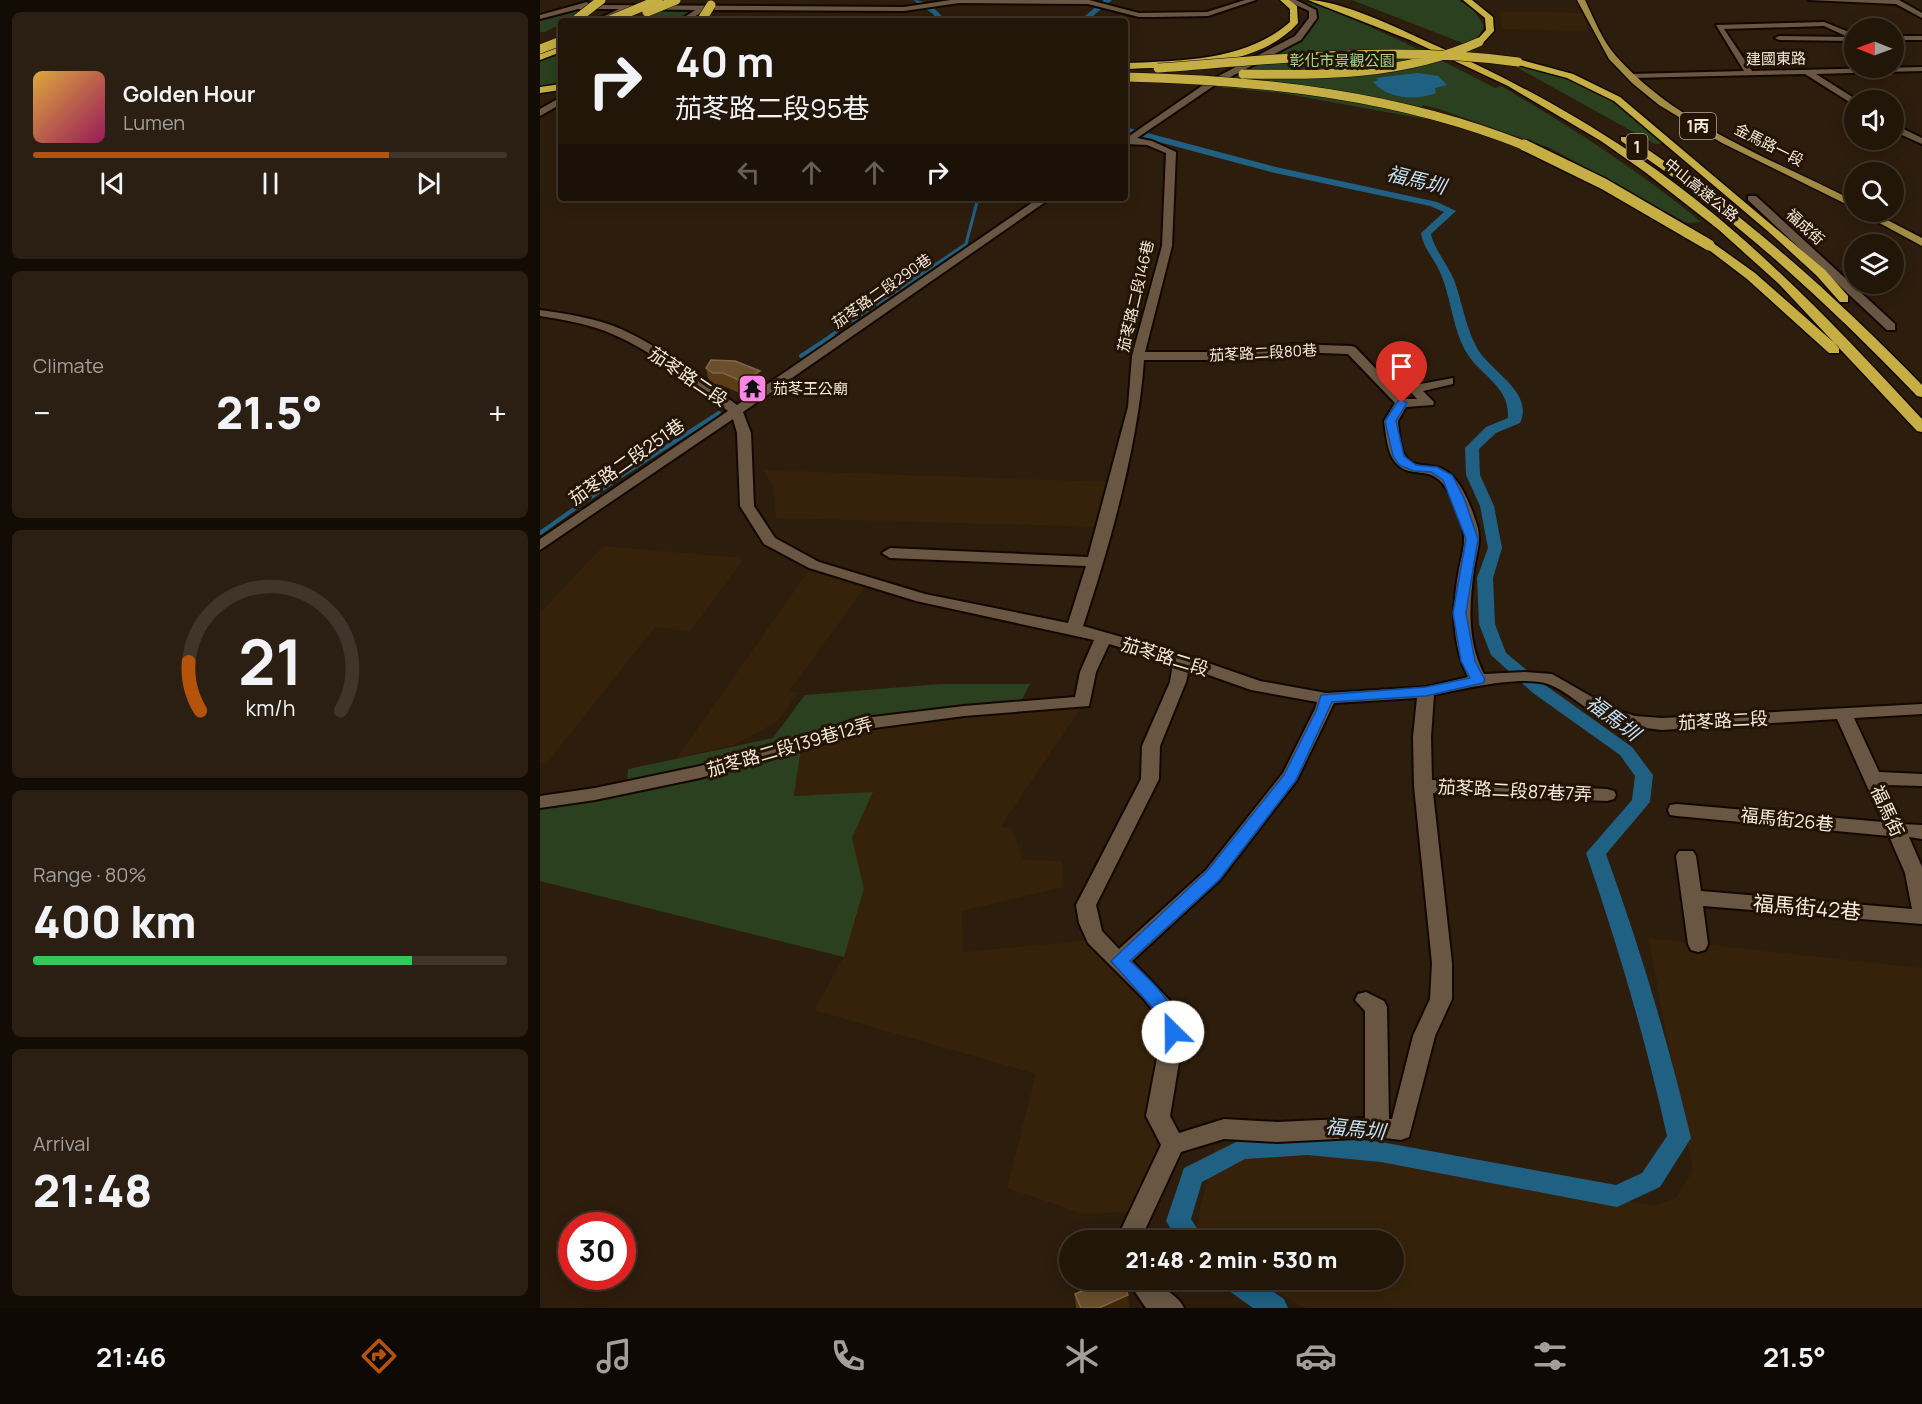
<!DOCTYPE html>
<html lang="en">
<head>
<meta charset="utf-8">
<style>
	:root { --surface:#221609; --page:#2a1f12; --text:#f1f3f6; --muted:#a29f9c; --line:#3f352a; --accent:#b45309 }
	body { margin:0; font-family:Manrope,"Noto Sans TC",sans-serif; background:var(--page); color:var(--text); height:100vh; display:flex; flex-direction:column; font-size:22px; white-space:nowrap }
	* { box-sizing:border-box; margin:0 }
	p { font-size:20px; color:var(--muted) }
	.icon { flex:none; width:33px; height:33px; fill:none; stroke:currentColor; stroke-width:2; stroke-linecap:round; stroke-linejoin:round }
	.map { position:relative; flex:1; overflow:hidden }
	.side { display:flex; flex-direction:column; gap:12px; padding:12px; background:#130c05; width:540px }
	.side>* { flex:none }
	.banner { position:absolute; left:18px; top:18px; width:570px; height:183px; border-radius:6px; box-shadow:0 3px 15px #0003,0 0 0 2px var(--line); background:#221609; color:var(--text); overflow:hidden }
	.needle { width:39px; rotate:271deg }
	.buttons { position:absolute; left:1304px; top:18px; display:grid; gap:12px }
	.buttons a { display:grid; place-items:center; width:60px; height:60px; border-radius:50%; background:var(--surface); box-shadow:0 3px 15px #0003,0 0 0 2px var(--line); font-size:30px }
	.speed { position:absolute; left:18px; top:1212px; display:flex; gap:12px; font-size:30px; font-weight:700; text-align:center }
	.speed>* { display:grid; place-content:center; width:78px; height:78px; border-radius:50%; background:var(--surface); box-shadow:0 3px 15px #0003,0 0 0 2px var(--line); line-height:1 }
	.speed .limit { border:9px solid #d22; background:#fff; color:#111 }
	.pin { position:absolute; display:grid; place-items:center; width:51px; height:51px; color:#fff; margin:-62px -26px; border-radius:50% 50% 50% 0; rotate:-45deg; box-shadow:0 0 6px #0007 }
	.pin .icon { rotate:45deg }
	.me { position:absolute; width:66px; margin:-33px; rotate:337deg; stroke-linejoin:round; filter:drop-shadow(0 0 4px #0008) }
	.turn { display:flex; align-items:center; gap:21px; height:126px; padding:0 18px; font-size:27px }
	.turn .icon { width:78px; height:78px; stroke-width:2.5 }
	.turn b { display:block; font-size:42px; line-height:51px }
	.lanes { display:flex; align-items:center; height:57px; padding:0 18px; background:#0003; justify-content:center; gap:30px; direction:ltr }
	.lanes .off { opacity:.35 }
	.big { font-size:45px; font-weight:800; line-height:1.1 }
	.side .card { flex:1; display:flex; flex-direction:column; justify-content:center; gap:9px; min-width:0; padding:0 21px; border-radius:9px; background:var(--page) }
	.side .dial { align-items:center; gap:0 }
	.dial svg { height:156px; overflow:visible; fill:none; stroke:var(--line); stroke-width:7; stroke-linecap:round; text-anchor:middle }
	.dial text { fill:var(--text); stroke:none }
	.song { display:flex; align-items:center; gap:18px }
	.cover { width:72px; height:72px; border-radius:9px; background:linear-gradient(135deg,hsl(40 70% 55%),hsl(330 70% 35%)) }
	.played { height:6px; border-radius:3px; background:linear-gradient(90deg,var(--accent) 75%,var(--line) 75%) }
	.keys { display:flex; justify-content:space-around; direction:ltr }
	.heat { display:flex; justify-content:space-between; align-items:center; font-size:33px; direction:ltr }
	.charge { height:9px; border-radius:4px; background:linear-gradient(90deg,#34c759 80%,var(--line) 0) }
	.trip { position:absolute; left:519px; top:1230px; width:345px; height:60px; border-radius:30px; background:var(--surface); box-shadow:0 3px 15px #0003,0 0 0 2px var(--line); font-weight:800; line-height:60px; text-align:center }
	.menu { display:flex; height:96px; justify-content:space-around; align-items:center; background:#0e0904; color:var(--muted) }
	.menu .icon { width:42px; height:42px }
	.menu .current { color:var(--accent) }
	.menu b { font-size:27px; color:var(--text) }
	main { display:flex; flex:1; min-height:0 }
	.map>svg:first-child { display:block }
	.built { fill:#36220a }
	.green { fill:#2a401f }
	.water { fill:#206083 }
	.lines { fill:none; stroke-linecap:round; stroke-linejoin:round }
	.stream-far1 { stroke:#206083; stroke-width:3 }
	.stream { stroke:#206083; stroke-width:4 }
	.canal { fill:#206083; fill-rule:evenodd }
	.minor-casing { stroke:#140700; stroke-width:4 }
	.major-casing { stroke:#140700; stroke-width:3 }
	.highway-casing { stroke:#140700; stroke-width:3 }
	.minor { fill:#695744; fill-rule:evenodd }
	.major { fill:#a08c44; fill-rule:evenodd }
	.highway { fill:#c5af44; fill-rule:evenodd }
	.highway-bridge-far1-casing { stroke:#140700; stroke-width:10; stroke-linecap:butt }
	.highway-bridge-casing { stroke:#140700; stroke-width:14; stroke-linecap:butt }
	.highway-bridge-far1 { stroke:#c5af44; stroke-width:9 }
	.highway-bridge { stroke:#c5af44; stroke-width:11 }
	.wall { fill:#5a3c16 }
	.shaded-wall { fill:#412809 }
	.building { fill:#6a4f2c; stroke:#806748; stroke-width:1.5 }
	.route { fill:#1a73e8; stroke:#114b97; stroke-width:1.5 }
	.labels { text-anchor:middle; stroke-width:6; stroke-linejoin:round; paint-order:stroke }
	.far-street-label { font-size:15px; fill:#f5eadf; stroke:#231404 }
	.far-park-label { font-size:15px; fill:#a5d88d; stroke:#231404 }
	.far-poi-label { font-size:15px; fill:#f5eadf; stroke:#231404; text-anchor:start }
	.shield { fill:#231404; stroke:#b6aa9d; stroke-width:1.5 }
	.shield-label { font-size:16px; font-weight:bold; fill:#f5eadf }
	.street-label { font-size:18px; fill:#f5eadf; stroke:#231404 }
	.water-label { font-size:20px; font-style:italic; fill:#bedff5; stroke:#231404 }
	.near-street-label { font-size:21px; fill:#f5eadf; stroke:#231404 }
</style>
</head>
<body>
<main>
<section class="side">
<div class="card">
<div class="song"><i class="cover"></i><div><b>Golden Hour</b><p>Lumen</p></div></div>
<div class="played"></div>
<div class="keys"><svg class="icon" aria-label="previous" viewBox="0 0 24 24"><path d="M18 5L8 12l10 7zM5 5v14"/></svg><svg class="icon" aria-label="pause" viewBox="0 0 24 24"><path d="M8 5v14M16 5v14"/></svg><svg class="icon" aria-label="next" viewBox="0 0 24 24"><path d="M6 5l10 7-10 7zM19 5v14"/></svg></div>
</div>
<div class="card"><p>Climate</p>
<div class="heat"><a>−</a><b class="big">21.5°</b><a>+</a></div>
</div>
<div class="card dial"><svg viewBox="0 0 100 80">
<path d="M14 69A42 42 0 1 1 86 69"/>
<path d="M14 69A42 42 0 0 1 8 44" stroke="#b45309"/>
<text x="50" y="56" font-size="32" font-weight="700">21</text>
<text x="50" y="72" font-size="11">km/h</text>
</svg></div>
<div class="card"><p>Range · 80%</p><b class="big">400 km</b><div class="charge"></div></div>
<div class="card"><p>Arrival</p><b class="big">21:48</b></div>
</section>
<div class="map">
<svg width="1382" height="1308" viewBox="0 0 1382 1308">
	<rect width="100%" height="100%" fill="#2d1d0c"/>
	<path class="built" d="M960,11l83,2 6,18 -87,-2z
		M224,470l350,12 -11,45 -327,-9 -3,-31z
		M63,546l141,12 -54,74 -35,-5 -109,137 -6,-1v-150z
		M274,563l55,19 -80,109 9,2 -20,28 -44,24 -57,13z
		M542,706l-81,120 11,3 11,31 39,1 2,26 -102,24 1,41 139,-13 73,89 -15,74 16,24 -41,86 -51,2 -77,-26 29,-114 -222,-64 30,-53 20,-67 -12,-52 21,-45 -79,3 8,-55 57,-20z
		M1108,938l274,30v340h-617l-49,-28h138v-40h-201l22,-93 154,3 285,56 22,-8 17,-28z"/>
	<path class="green" d="M747,0c27,0 54,15 79,25 44,20 86,40 129,63l6,-2c70,41 137,84 200,136l-14,1 -137,-75 -111,-39 -16,-4 -2,4 4,10 -144,-26 -73,-7 100,-56 3,-19z
		M812,0h106l16,10 10,16 -5,10 -14,8z
		M127,8l29,1 -4,5h6l-3,7h-58z
		M36,10h5l-13,11h-7v3l-16,8h-5v-12z
		M13,56l8,2v27l-21,3v-27z
		M971,64c69,8 108,39 161,79l-17,1z
		M400,684h90l-9,17 -199,27 -12,11 -8,2 -8,55 79,-4 -21,46 12,51 -20,68 -304,-76v-79l87,-19 1,-14 145,-31 32,-43z"/>
	<path class="water" d="M878,73l20,3 9,9 -12,3 1,5c-20,8 -48,6 -63,-11l6,-2 -3,-2z"/>
	<g class="lines">
		<path class="stream-far1" d="M290,336l136,-92 12,-46"/>
		<path class="stream" d="M261,356l32,-21
			M0,533l84,-59 95,-61"/>
		<path class="canal" d="M373,0c14,0 25,10 32,21h-8l-4,-7z
			M564,0h8l-25,21h-8z
			M585,127l151,40 161,35 19,9 -25,23 1,4c5,15 16,27 22,42 8,21 11,45 22,66 11,24 59,45 44,77l-24,10 -17,16 1,26 14,31 8,42 -9,30 2,46 11,29 39,32 87,62 21,28 -3,27 -44,52c34,93 62,188 85,284l-31,49 -43,20 -236,-45 -74,-7 -62,4 -43,23 -11,37 14,21h-27l-12,-19 18,-53 58,-29 65,-4 74,7 235,43 26,-12 25,-37c-21,-95 -49,-190 -81,-283l46,-53 3,-24 -15,-21 -87,-62 -42,-38 -12,-31 -2,-46 11,-30 -8,-42 -14,-31 -1,-27 21,-21 22,-9c2,-33 -29,-42 -43,-68 -14,-26 -14,-58 -28,-84 -6,-11 -14,-20 -16,-33l23,-21 -14,-6 -155,-33 -150,-40z
			M681,1280h34l29,19 4,9h-35l-28,-20z"/>
		<defs>
			<path id="minor" d="M411,0h138l50,13 68,-1 38,-12h11l-48,16 -53,1h-16l-51,-13 -129,-1 -55,8 -199,-1 -17,11h-9l16,-11 -68,-1 -23,12h-10l25,-12h-41l-38,10v-4l47,-13 3,3 314,2z
				M746,0h10l20,10 1,8 -16,22 -86,45 -78,53 15,3 24,11 -4,94 -27,106h91l57,-8 58,2 4,1 50,52h12l-9,-10 2,-3 43,-8v6l-30,7 11,11 -1,3 -27,2 -8,14c1,11 1,26 8,36 7,11 23,7 34,11 20,7 31,38 37,57 5,16 -1,29 -3,45 -5,36 -7,71 10,104l41,-2 27,2 61,35 22,7 27,2 260,-14v10l-68,4 25,54 43,2v12l-38,-1 18,39 20,1v14l-13,-2 13,30v57l-219,-18 5,38 -3,6 -7,2 -7,-2 -3,-6 -12,-88 3,-5h14l3,5 5,35 211,18 -7,-36 -16,-37 -212,-20 -7,-1 -2,-5 2,-5 7,-1 206,18 -46,-103 -175,11c-21,-3 -44,-4 -63,-14 -17,-9 -33,-26 -51,-32 -27,-9 -86,5 -114,11l-3,42 1,43 175,9 7,2 2,4 -2,4 -7,2 -174,-8 19,170v36l-17,37 -26,101 -8,3 -24,-3 -100,5 -53,-3 -43,13 -38,82v6h-24v-6l42,-89 -15,-29 16,-84 -6,-18 -13,-16 -55,-55 -9,-20 -3,-18 65,-126 1,-33 28,-64 3,-19 -64,-19 -13,28 -7,34 -125,10 -105,14 -41,15 -118,33 -105,22 -55,8v-12l55,-8 105,-22 106,-29 50,-18 108,-13 111,-9 5,-25 14,-32 -178,-39 -107,-33 -45,-24 -24,-38 -3,-73 -4,-14 -193,131v-11l188,-128c-37,-28 -73,-59 -116,-77 -22,-10 -48,-14 -72,-18v-6c27,4 56,8 81,19 42,19 79,49 116,76l302,-207h12l-308,214 8,21 3,73 21,32 44,24 106,32 143,29 18,-57 -196,-8 -8,-5 8,-5 198,9 40,-150 4,-51 30,-110 4,-93 -19,-8 -22,-1v-5l84,-58 86,-45 14,-18v-7zM753,352l55,2 47,49 -11,18c3,19 3,44 25,50 7,2 15,1 22,4 17,6 26,34 31,49 5,16 0,30 -3,45 -7,38 -8,73 9,108l-42,10 -100,6 -66,-12 -72,-25 -105,-30c27,-81 55,-181 61,-266h92zM649,668l62,22 66,12 -2,7 -32,64 -77,97 -87,79 -17,-18 -6,-26 63,-126 1,-33 26,-64zM877,698l-4,39 1,49 18,177 -2,36 -17,37 -21,83h-3l-2,-112 -3,-6 -18,-9 -8,2 -3,6 10,11v107l-88,4 -53,-3 -45,14 -9,-17 14,-84 -10,-27 -42,-44 88,-81 77,-100 37,-77z
				M1269,0h90l23,13v5l-26,-14z
				M1284,22l30,12v7l-75,-1 -4,-2 4,-2 69,1 -24,-11 -100,3 28,42 170,-4v4l-106,3 41,26h-3v5l-49,-31 -174,4 -4,-2 4,-2 113,-3 -28,-46z
				M1353,36h29v4h-29z
				M21,97v7l-21,12v-7z
				M1353,124l29,14v6l-29,-13z
				M1208,196h8l139,128v6h-8l-139,-130z
				M587,1280h28c10,11 24,16 29,28h-38z"/>
			<path id="major" d="M1037,0h8c9,19 17,40 31,56 62,70 157,103 238,145v7l-132,-65 -63,-38 -27,-22 -23,-24z
				M1319,212h13l50,26v8z"/>
			<path id="highway" d="M740,0h9l8,6 1,17c-40,45 -118,43 -173,46v-6c55,-2 121,-2 165,-41v-13z
				M768,0c31,0 90,28 120,42 108,48 211,107 301,185 69,59 131,125 193,192v13l-5,-1 -138,-147 -60,-54 -74,-58 -44,-31 -93,-55 -98,-46z
				M923,0h9l21,17 1,14 -12,13 -7,-2 11,-12 -1,-12z
				M21,46v6l-21,8v-6z
				M978,59l55,15 47,23 205,173 23,26v6h-8l-23,-26 -47,-43 -156,-132 -47,-23 -52,-14 -1,-2z
				M21,84v6l-21,3v-6z
				M1081,137h8c108,71 203,155 293,248v12l-5,-1c-91,-95 -186,-182 -296,-255z
				M1165,243h8l42,30 84,74v6h-10l-82,-74 -42,-32z"/>
		</defs>
		<use href="#minor" class="minor-casing"/>
		<use href="#major" class="major-casing"/>
		<use href="#highway" class="highway-casing"/>
		<use href="#minor" class="minor"/>
		<use href="#major" class="major"/>
		<use href="#highway" class="highway"/>
		<defs>
			<path id="highway-bridge-far1" d="M107,12l29,-12
				M34,21l27,-21
				M68,21l50,-21
				M161,21l10,-16
				M0,49l21,-8
				M618,68c121,-9 239,-23 360,-6
				M703,74c82,1 160,2 236,-32
				M585,77c137,3 275,18 403,70"/>
			<path id="highway-bridge" d="M984,145l80,39 105,61"/>
		</defs>
		<use href="#highway-bridge-far1" class="highway-bridge-far1-casing"/>
		<use href="#highway-bridge" class="highway-bridge-casing"/>
		<use href="#highway-bridge-far1" class="highway-bridge-far1"/>
		<use href="#highway-bridge" class="highway-bridge"/>
	</g>
	<path class="wall" d="M166,368l56,17 -16,11 -20,-9h-10l-7,-5z
		M535,1294l54,14h-53z"/>
	<path class="shaded-wall" d="M220,371l2,14 -16,11 -3,-14z
		M588,1295l1,13h-30z"/>
	<path class="building" d="M171,360l24,1 25,10 -17,11 -20,-9h-10l-7,-5z
		M568,1280h13l7,15 -29,13h-18l-6,-14z"/>
	<path class="route" d="M862,400l5,3 -11,18 8,35 12,9 21,2 15,8 12,23 14,41 -12,74 9,48 10,19 -2,3 -57,13 -94,6 -36,78 -77,100 -89,81c25,23 41,38 52,71l-3,5 -6,2 -7,-2 -8,-23 -47,-53 96,-90 77,-96 33,-66 4,-14 105,-8 44,-9 -9,-17 -8,-48 13,-74 -23,-59 -12,-8 -17,-1 -15,-6 -6,-9 -8,-35 13,-20z"/>
	<defs>
		<symbol id="temple-square" viewBox="-11 -11 22 22"><rect x="-9" y="-9" width="18" height="18" rx="4" fill="#fc86e3" stroke="#231404"/><path d="M0-6L5-2H3V0L6.5 2.5H4V6H1.5V3h-3V6H-4V2.5H-6.5L-3 0V-2H-5Z" fill="#111"/></symbol>
	</defs>
	<g fill-rule="evenodd">
		<use href="#temple-square" x="196" y="372" width="33" height="33"/>
	</g>
	<g class="labels">
		<g class="far-street-label">
			<text transform="translate(1236 59) rotate(-1)" y="5">建國東路</text>
			<text transform="translate(1229 145) rotate(27)" y="5">金馬路一段</text>
			<text transform="translate(1161 190) rotate(39)" y="5">中山高速公路</text>
			<text transform="translate(1265 227) rotate(42)" y="5">福成街</text>
			<text transform="translate(342 291) rotate(-35)" y="5">茄苳路二段290巷</text>
			<text transform="translate(596 296) rotate(-77)" y="5">茄苳路二段146巷</text>
			<text transform="translate(723 353) rotate(-3)" y="5">茄苳路二段80巷</text>
		</g>
		<g class="far-park-label">
			<text x="802" y="66">彰化市景觀公園</text>
		</g>
		<g class="far-poi-label">
			<text x="233" y="394">茄苳王公廟</text>
		</g>
		<g class="shield">
			<rect x="1140" y="113" width="36" height="26" rx="4.5"/>
			<rect x="1086.5" y="134" width="21" height="26" rx="4.5"/>
		</g>
		<g class="shield-label">
			<text x="1158" y="132">1丙</text>
			<text x="1097" y="153">1</text>
		</g>
		<g class="street-label">
			<text transform="translate(148 377) rotate(34)" y="6">茄苳路二段</text>
			<text transform="translate(87 462) rotate(-35)" y="6">茄苳路二段251巷</text>
			<text transform="translate(625 657) rotate(17)" y="6">茄苳路二段</text>
			<text transform="translate(1183 721) rotate(-3)" y="6">茄苳路二段</text>
			<text transform="translate(250 747) rotate(-16)" y="6">茄苳路二段139巷12弄</text>
			<text transform="translate(975 791) rotate(3)" y="6">茄苳路二段87巷7弄</text>
			<text transform="translate(1347 811) rotate(65)" y="6">福馬街</text>
			<text transform="translate(1247 820) rotate(6)" y="6">福馬街26巷</text>
		</g>
		<g class="water-label">
			<text transform="translate(876 180) rotate(14)" y="7">福馬圳</text>
			<text transform="translate(1073 718) rotate(37)" y="7">福馬圳</text>
			<text transform="translate(815 1129) rotate(6)" y="7">福馬圳</text>
		</g>
		<g class="near-street-label">
			<text transform="translate(1267 908) rotate(5)" y="7">福馬街42巷</text>
		</g>
	</g>
</svg>
<div class="buttons">
<a><svg class="needle" viewBox="-14 -14 28 28"><path d="M0-13l5 13h-10z" fill="#e53935"/><path d="M0 13l5-13h-10z" fill="#a29f9c"/></svg></a>
<a><svg class="icon" aria-label="sound" viewBox="0 0 24 24"><path d="M4 9h4l5-4v14l-5-4H4zM17 9q2 3 0 6"/></svg></a>
<a><svg class="icon" aria-label="search" viewBox="0 0 24 24"><circle cx="10" cy="10" r="6"/><path d="M15 15l6 6"/></svg></a>
<a><svg class="icon" aria-label="layers" viewBox="0 0 24 24"><path d="M12 4l9 5-9 5-9-5zM3 14l9 5 9-5"/></svg></a>
</div>
<div class="speed"><div class="limit">30</div></div>
<div class="pin" style="left:862px;top:403px;background:#d93025"><svg class="icon" aria-label="arrive" viewBox="0 0 24 24"><path d="M6 21V4h12l-3 4 3 4H6"/></svg></div>
<svg class="me" style="left:633px;top:1032px" viewBox="-20 -20 40 40"><circle r="19" fill="#fff"/><path d="M0-13L10 11 0 6-10 11z" fill="#1a73e8"/></svg>
<div class="trip">21:48 · 2 min · 530 m</div>
<div class="banner">
<div class="turn"><svg class="icon" aria-label="right" viewBox="0 0 24 24"><path d="M7 20v-9h11M14 6l5 5-5 5"/></svg><div><b>40 m</b>茄苳路二段95巷</div></div>
<div class="lanes"><svg class="icon off" aria-label="left" viewBox="0 0 24 24"><path d="M17 20v-9H6M10 6l-5 5 5 5"/></svg><svg class="icon off" aria-label="ahead" viewBox="0 0 24 24"><path d="M12 20V5M6 11l6-6 6 6"/></svg><svg class="icon off" aria-label="ahead" viewBox="0 0 24 24"><path d="M12 20V5M6 11l6-6 6 6"/></svg><svg class="icon" aria-label="right" viewBox="0 0 24 24"><path d="M7 20v-9h11M14 6l5 5-5 5"/></svg></div>
</div>
</div>
</main>
<nav class="menu">
<b>21:46</b>
<svg class="icon current" aria-label="directions" viewBox="0 0 24 24"><path d="M12 3l9 9-9 9-9-9zM9 14v-3h6M13 9l2 2-2 2"/></svg>
<svg class="icon" aria-label="music" viewBox="0 0 24 24"><path d="M9 18V5l10-2v13"/><circle cx="6" cy="18" r="3"/><circle cx="16" cy="16" r="3"/></svg>
<svg class="icon" aria-label="phone" viewBox="0 0 24 24"><path d="M5 4h4l2 5-3 2q2 4 5 5l2-3 5 2v4C11 20 4 13 5 4z"/></svg>
<svg class="icon" aria-label="climate" viewBox="0 0 24 24"><path d="M12 3v18M4 7l16 10M4 17L20 7"/></svg>
<svg class="icon" aria-label="car" viewBox="0 0 24 24"><path d="M5 17H2v-5l4-1 3-4h7l3 4 3 1v5h-3M9 17h6M6 11h13"/><circle cx="7" cy="17" r="2"/><circle cx="17" cy="17" r="2"/></svg>
<svg class="icon" aria-label="filters" viewBox="0 0 24 24"><path d="M4 7h16M4 17h16"/><circle cx="9" cy="7" r="2"/><circle cx="15" cy="17" r="2"/></svg>
<b>21.5°</b>
</nav>
</body>
</html>
